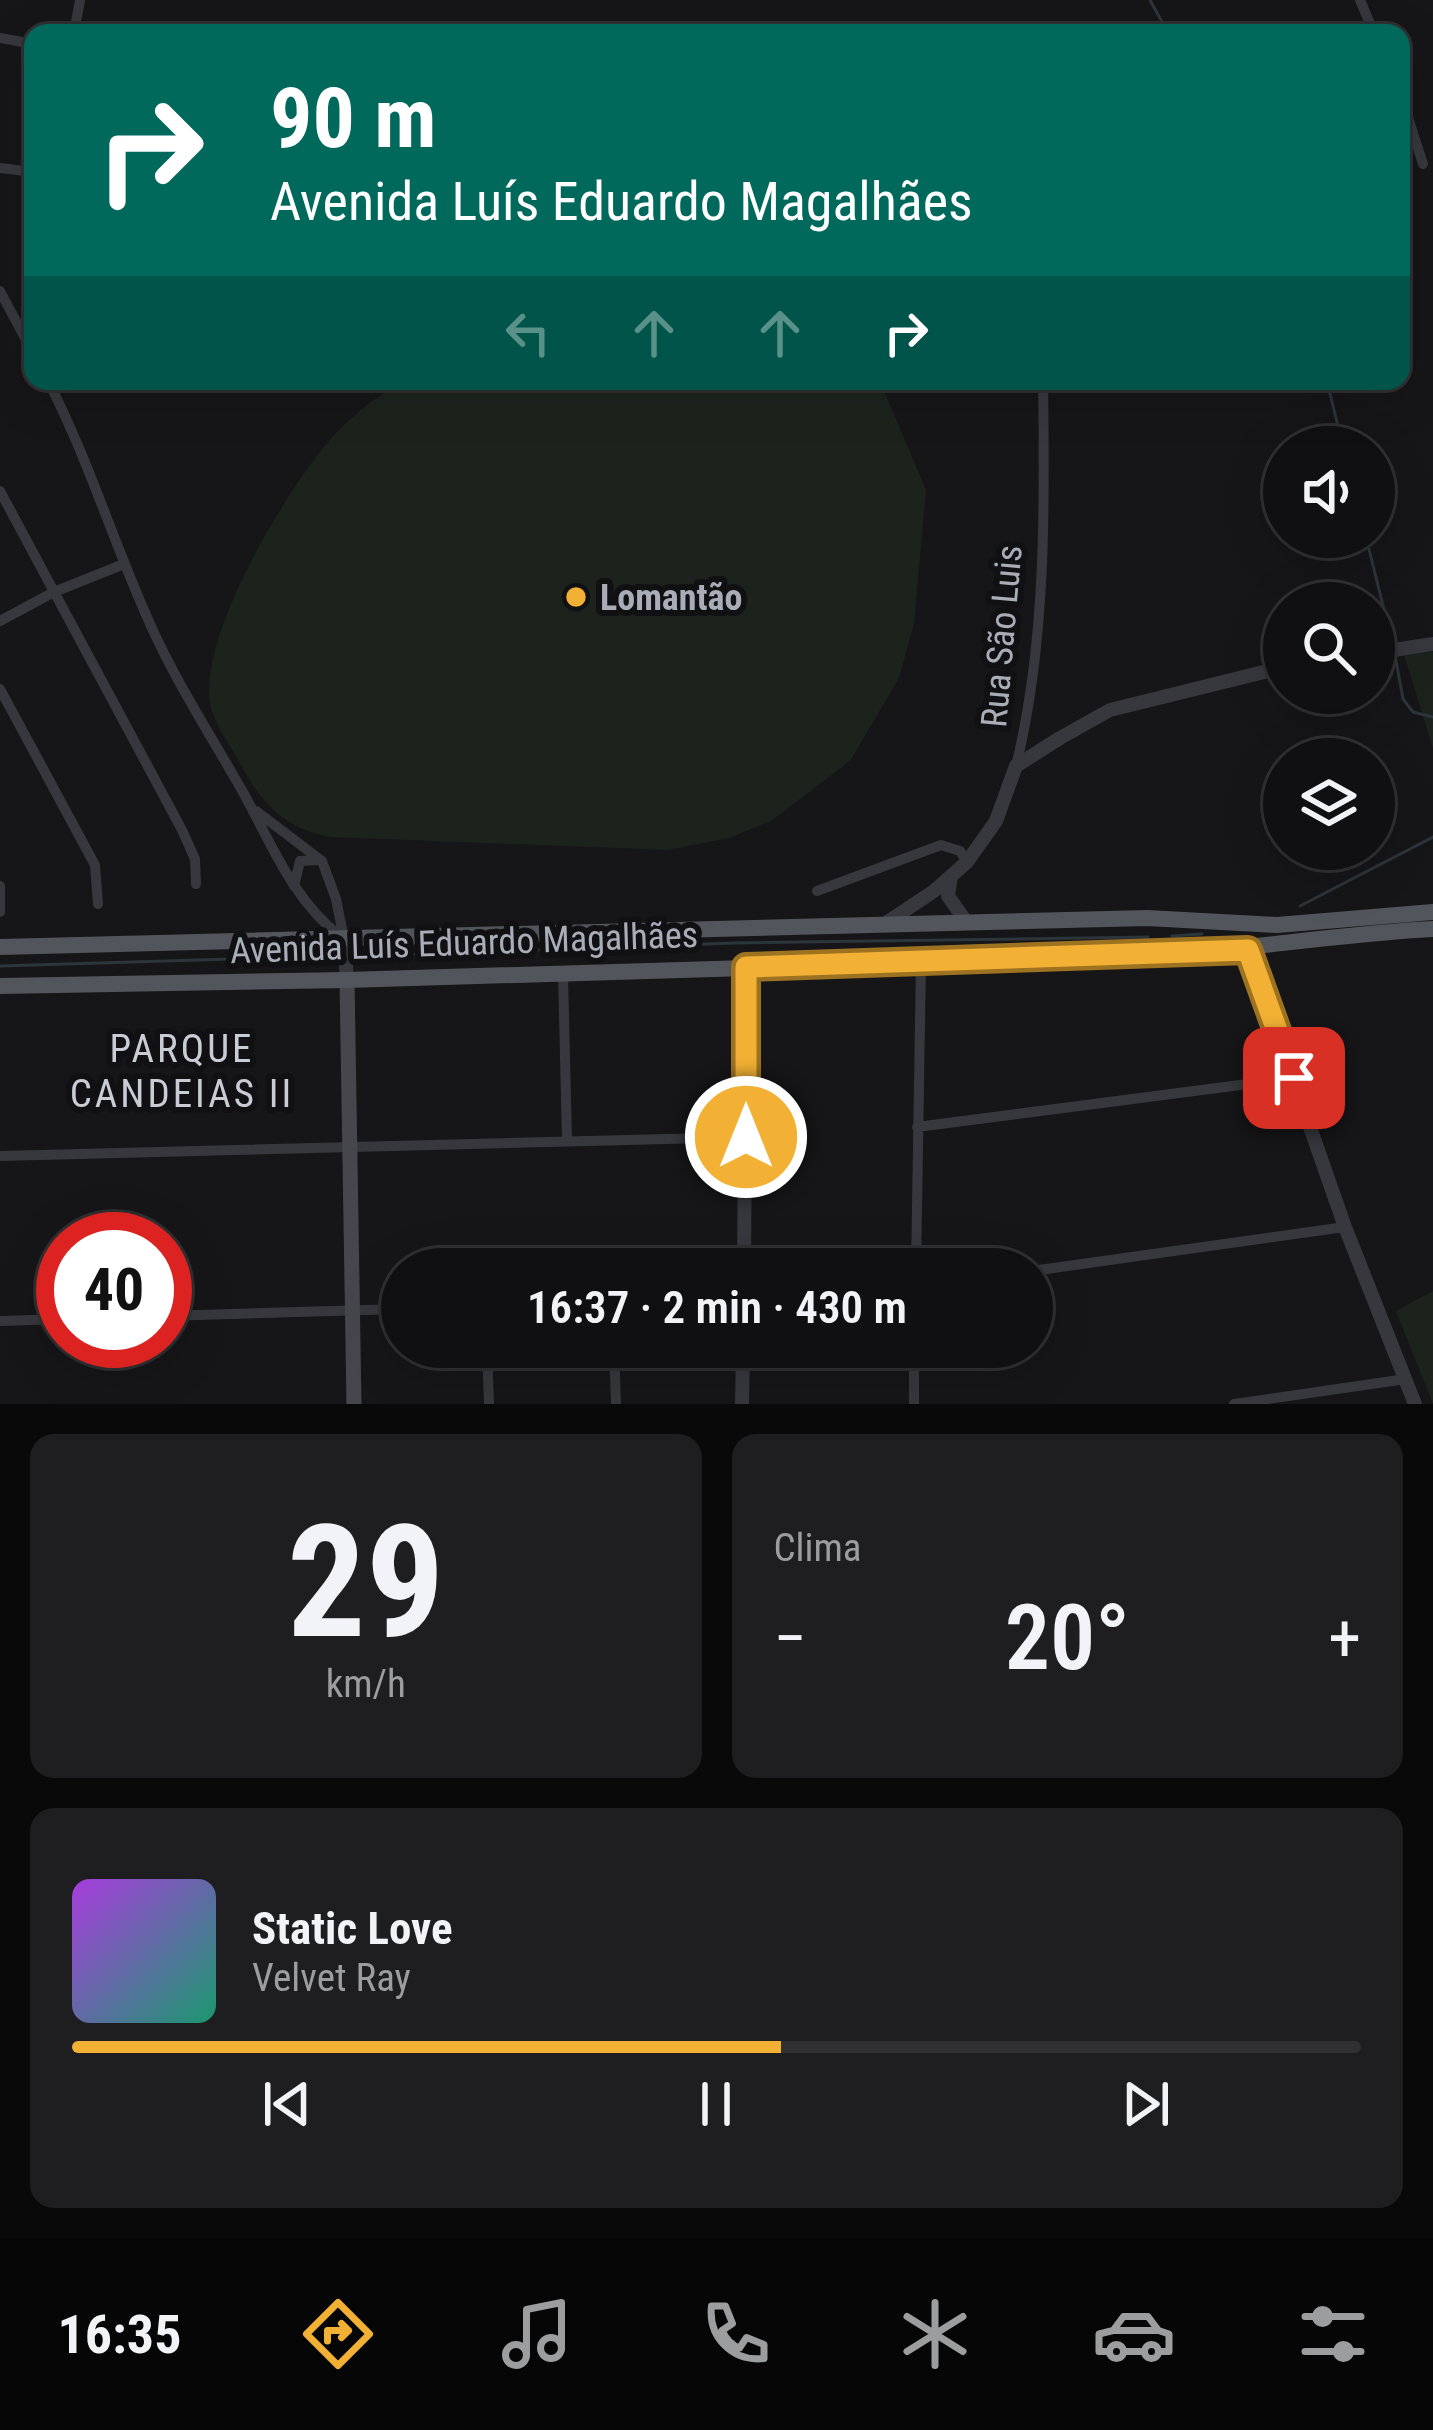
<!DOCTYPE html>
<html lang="pt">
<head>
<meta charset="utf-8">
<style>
	:root { --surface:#101012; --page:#1e1e20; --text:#f1f3f6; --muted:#9c9d9f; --line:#303032; --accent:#f2b134 }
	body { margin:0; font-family:"Roboto Condensed",sans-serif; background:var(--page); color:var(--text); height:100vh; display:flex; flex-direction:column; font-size:45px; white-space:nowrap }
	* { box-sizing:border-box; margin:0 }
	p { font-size:39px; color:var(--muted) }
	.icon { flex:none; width:66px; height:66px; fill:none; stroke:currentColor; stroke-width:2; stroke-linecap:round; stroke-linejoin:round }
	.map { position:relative; height:1404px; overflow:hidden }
	.sheet { display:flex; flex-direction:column; gap:30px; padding:30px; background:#09090a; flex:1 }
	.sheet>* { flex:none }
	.banner { position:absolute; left:24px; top:24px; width:1386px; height:366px; border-radius:24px; box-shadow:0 12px 48px #0002,0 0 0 3px var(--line); background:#00695c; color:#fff; overflow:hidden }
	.buttons { position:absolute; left:1263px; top:426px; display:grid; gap:24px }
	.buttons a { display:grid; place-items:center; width:132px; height:132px; border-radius:50%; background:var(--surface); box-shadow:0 12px 48px #0002,0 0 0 3px var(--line); font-size:60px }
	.speed { position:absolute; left:36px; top:1212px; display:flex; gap:24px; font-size:60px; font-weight:700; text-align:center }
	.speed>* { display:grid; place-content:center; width:156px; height:156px; border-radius:50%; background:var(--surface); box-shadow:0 12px 48px #0002,0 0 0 3px var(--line); line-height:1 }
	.speed .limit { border:18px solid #d22; background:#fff; color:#111 }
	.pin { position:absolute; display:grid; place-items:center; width:102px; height:102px; color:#fff; margin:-51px; border-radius:24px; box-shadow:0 6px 18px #0006 }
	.me { position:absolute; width:132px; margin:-66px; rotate:0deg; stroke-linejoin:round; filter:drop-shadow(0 0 9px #0008) }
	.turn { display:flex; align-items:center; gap:42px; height:252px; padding:0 48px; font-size:54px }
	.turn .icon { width:156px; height:156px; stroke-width:2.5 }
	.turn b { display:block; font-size:84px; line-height:102px }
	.lanes { display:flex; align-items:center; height:114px; padding:0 48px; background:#0003; justify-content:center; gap:60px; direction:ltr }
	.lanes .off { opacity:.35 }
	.big { font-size:90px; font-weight:600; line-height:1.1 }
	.sheet .card { flex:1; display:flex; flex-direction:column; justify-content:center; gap:18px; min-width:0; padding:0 42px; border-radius:24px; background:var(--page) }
	.sheet .dial { align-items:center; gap:0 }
	.dial b { font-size:156px; line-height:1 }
	.song { display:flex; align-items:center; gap:36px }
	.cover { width:144px; height:144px; border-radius:18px; background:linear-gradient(135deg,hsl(280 70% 55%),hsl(160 70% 35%)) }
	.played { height:12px; border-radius:6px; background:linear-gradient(90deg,var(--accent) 55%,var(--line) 55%) }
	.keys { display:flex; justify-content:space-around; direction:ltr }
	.heat { display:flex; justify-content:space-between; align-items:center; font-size:66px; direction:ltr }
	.sheet .tiles { flex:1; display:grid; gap:30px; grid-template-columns:1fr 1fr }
	.card:last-child { grid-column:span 2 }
	.trip { position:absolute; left:381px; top:1248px; width:672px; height:120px; border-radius:60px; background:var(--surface); box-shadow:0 12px 48px #0002,0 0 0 3px var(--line); font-weight:600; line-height:120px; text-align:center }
	.menu { display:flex; height:192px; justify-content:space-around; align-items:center; background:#060607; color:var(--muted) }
	.menu .icon { width:84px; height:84px }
	.menu .current { color:var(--accent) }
	.menu b { font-size:54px; color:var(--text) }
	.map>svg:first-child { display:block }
	.green { fill:#1c231d }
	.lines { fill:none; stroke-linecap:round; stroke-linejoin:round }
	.stream { stroke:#2c353c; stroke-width:3 }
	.minor { stroke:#37383d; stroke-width:10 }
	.tertiary { stroke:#37383d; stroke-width:14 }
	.secondary { stroke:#45474d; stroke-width:15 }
	.primary { stroke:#53555c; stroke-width:16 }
	.route-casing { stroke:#9d7322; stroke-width:30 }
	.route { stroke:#f2b134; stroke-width:21 }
	.poi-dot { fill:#f2b134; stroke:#111113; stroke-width:4.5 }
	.labels { text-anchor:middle; stroke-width:12; stroke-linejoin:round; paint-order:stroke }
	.poi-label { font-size:36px; font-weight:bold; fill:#a8adb8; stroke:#111113; text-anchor:start }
	.street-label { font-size:36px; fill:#a8adb8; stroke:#111113 }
	.neighbourhood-label { font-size:39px; letter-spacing:3px; fill:#c9ccd4; stroke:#111113 }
</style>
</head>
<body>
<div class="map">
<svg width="1433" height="1404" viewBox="0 0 1433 1404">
	<rect width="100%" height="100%" fill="#161618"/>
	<path class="green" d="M409,381h471l46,109 -12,133 -15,55 -49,83 -79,60 -42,17 -61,12 -337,-13c-44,-7 -70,-33 -90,-72 -9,-17 -25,-38 -30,-57 -17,-67 82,-233 130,-280 20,-20 42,-37 68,-47z
		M1433,652v96l-29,-93z
		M1433,1291v113l-37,-93z"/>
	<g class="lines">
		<path class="stream" d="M1150,0l18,33
			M1327,381l16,66
			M1366,537l27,109
			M1395,655l8,44 10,13 20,5
			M1300,906l133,-69
			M1172,936l30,-2
			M362,956l373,-13 413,-6
			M0,966l331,-10"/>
		<path class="minor" d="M1360,0l14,33
			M74,33l6,-33
			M0,38l33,6
			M1401,96l22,68
			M0,168l33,4
			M0,291l33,62
			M48,381c41,79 66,164 103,245 26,58 62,113 93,168 28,51 49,106 97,143
			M0,491l182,339 13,29 1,25
			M0,621l54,-29 70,-28
			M0,689l95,176 3,39
			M1016,766c30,-122 29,-259 27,-385
			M256,811l66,50 14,38 8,40
			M0,886v26
			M294,886l6,-25 18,-1
			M817,891l124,-46 19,6 7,11
			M563,974l4,166
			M917,1127l377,-49
			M0,1156l746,-19
			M916,1269l5,-308
			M1032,1271l313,-44
			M165,1316l237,-7
			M0,1321l63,-2
			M487,1347l2,57
			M614,1347l2,57
			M914,1404v-57
			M1234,1404l172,-25"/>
		<path class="tertiary" d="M1374,653l59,-9
			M951,876l-3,20 19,27
			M886,923l48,-32 33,-29 29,-41 20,-55 44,-28 50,-28 174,-43
			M344,939l3,41
			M1248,950l97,277 70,177
			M744,1269l2,-302
			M742,1404l1,-57"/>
		<path class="secondary" d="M347,980l7,424"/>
		<path class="primary" d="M0,947l1147,-29 130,7 156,-13
			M0,986l347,-6 801,-24c96,-6 189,-22 285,-27"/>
	</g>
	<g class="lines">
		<defs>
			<path id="route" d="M746,1137v-170l502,-17 46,128"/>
		</defs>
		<use href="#route" class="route-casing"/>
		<use href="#route" class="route"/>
	</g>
	<circle class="poi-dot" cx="576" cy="597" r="12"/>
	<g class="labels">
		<g class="poi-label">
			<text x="600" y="610">Lomantão</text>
		</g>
		<g class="street-label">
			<text transform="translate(1001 636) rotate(-85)" y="13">Rua São Luis</text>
			<text transform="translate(464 942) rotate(-2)" y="13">Avenida Luís Eduardo Magalhães</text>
		</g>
		<g class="neighbourhood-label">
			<text x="182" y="1062">PARQUE<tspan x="182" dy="45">CANDEIAS II</tspan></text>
		</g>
	</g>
</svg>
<div class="buttons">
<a><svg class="icon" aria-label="sound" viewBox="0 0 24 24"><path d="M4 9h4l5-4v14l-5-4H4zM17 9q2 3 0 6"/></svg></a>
<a><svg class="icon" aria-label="search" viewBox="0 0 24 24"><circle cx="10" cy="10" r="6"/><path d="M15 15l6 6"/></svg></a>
<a><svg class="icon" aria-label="layers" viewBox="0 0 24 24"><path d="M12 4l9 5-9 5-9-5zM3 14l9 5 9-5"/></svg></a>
</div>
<div class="speed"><div class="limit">40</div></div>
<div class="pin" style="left:1294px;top:1078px;background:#d93025"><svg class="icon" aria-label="arrive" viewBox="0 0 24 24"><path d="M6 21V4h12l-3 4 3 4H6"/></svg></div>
<svg class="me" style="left:746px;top:1137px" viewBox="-20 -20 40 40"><circle r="17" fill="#f2b134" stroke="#fff" stroke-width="3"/><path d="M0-11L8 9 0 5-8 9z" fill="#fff"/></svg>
<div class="trip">16:37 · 2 min · 430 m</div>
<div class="banner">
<div class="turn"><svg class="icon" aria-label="right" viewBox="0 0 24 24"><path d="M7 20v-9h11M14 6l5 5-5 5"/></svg><div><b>90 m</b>Avenida Luís Eduardo Magalhães</div></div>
<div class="lanes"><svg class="icon off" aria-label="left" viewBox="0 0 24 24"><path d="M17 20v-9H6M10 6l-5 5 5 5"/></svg><svg class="icon off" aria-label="ahead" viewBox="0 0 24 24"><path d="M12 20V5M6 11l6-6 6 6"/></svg><svg class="icon off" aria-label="ahead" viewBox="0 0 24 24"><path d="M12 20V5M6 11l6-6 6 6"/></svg><svg class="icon" aria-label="right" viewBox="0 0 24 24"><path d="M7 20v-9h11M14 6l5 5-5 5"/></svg></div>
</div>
</div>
<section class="sheet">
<div class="tiles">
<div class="card dial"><b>29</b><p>km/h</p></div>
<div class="card"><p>Clima</p>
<div class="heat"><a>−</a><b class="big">20°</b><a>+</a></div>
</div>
<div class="card">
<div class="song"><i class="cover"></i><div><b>Static Love</b><p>Velvet Ray</p></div></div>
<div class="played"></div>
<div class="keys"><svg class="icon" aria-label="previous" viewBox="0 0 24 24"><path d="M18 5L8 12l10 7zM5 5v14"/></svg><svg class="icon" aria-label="pause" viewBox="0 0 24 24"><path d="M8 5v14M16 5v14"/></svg><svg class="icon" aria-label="next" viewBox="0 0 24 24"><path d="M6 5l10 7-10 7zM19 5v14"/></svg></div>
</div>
</div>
</section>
<nav class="menu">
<b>16:35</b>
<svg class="icon current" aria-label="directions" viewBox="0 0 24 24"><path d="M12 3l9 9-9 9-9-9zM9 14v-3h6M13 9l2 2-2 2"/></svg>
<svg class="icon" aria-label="music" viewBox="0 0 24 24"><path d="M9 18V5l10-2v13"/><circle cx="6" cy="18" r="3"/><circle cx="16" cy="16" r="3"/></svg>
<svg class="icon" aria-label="phone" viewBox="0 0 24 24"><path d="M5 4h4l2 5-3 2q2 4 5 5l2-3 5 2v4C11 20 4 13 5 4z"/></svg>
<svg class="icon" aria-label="climate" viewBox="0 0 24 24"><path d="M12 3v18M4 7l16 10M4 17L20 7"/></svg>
<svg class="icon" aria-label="car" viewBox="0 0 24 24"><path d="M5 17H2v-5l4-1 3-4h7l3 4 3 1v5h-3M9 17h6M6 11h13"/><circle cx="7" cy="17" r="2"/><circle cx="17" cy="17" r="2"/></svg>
<svg class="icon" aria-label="filters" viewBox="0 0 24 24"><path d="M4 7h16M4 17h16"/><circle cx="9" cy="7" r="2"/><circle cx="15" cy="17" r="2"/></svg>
</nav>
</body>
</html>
